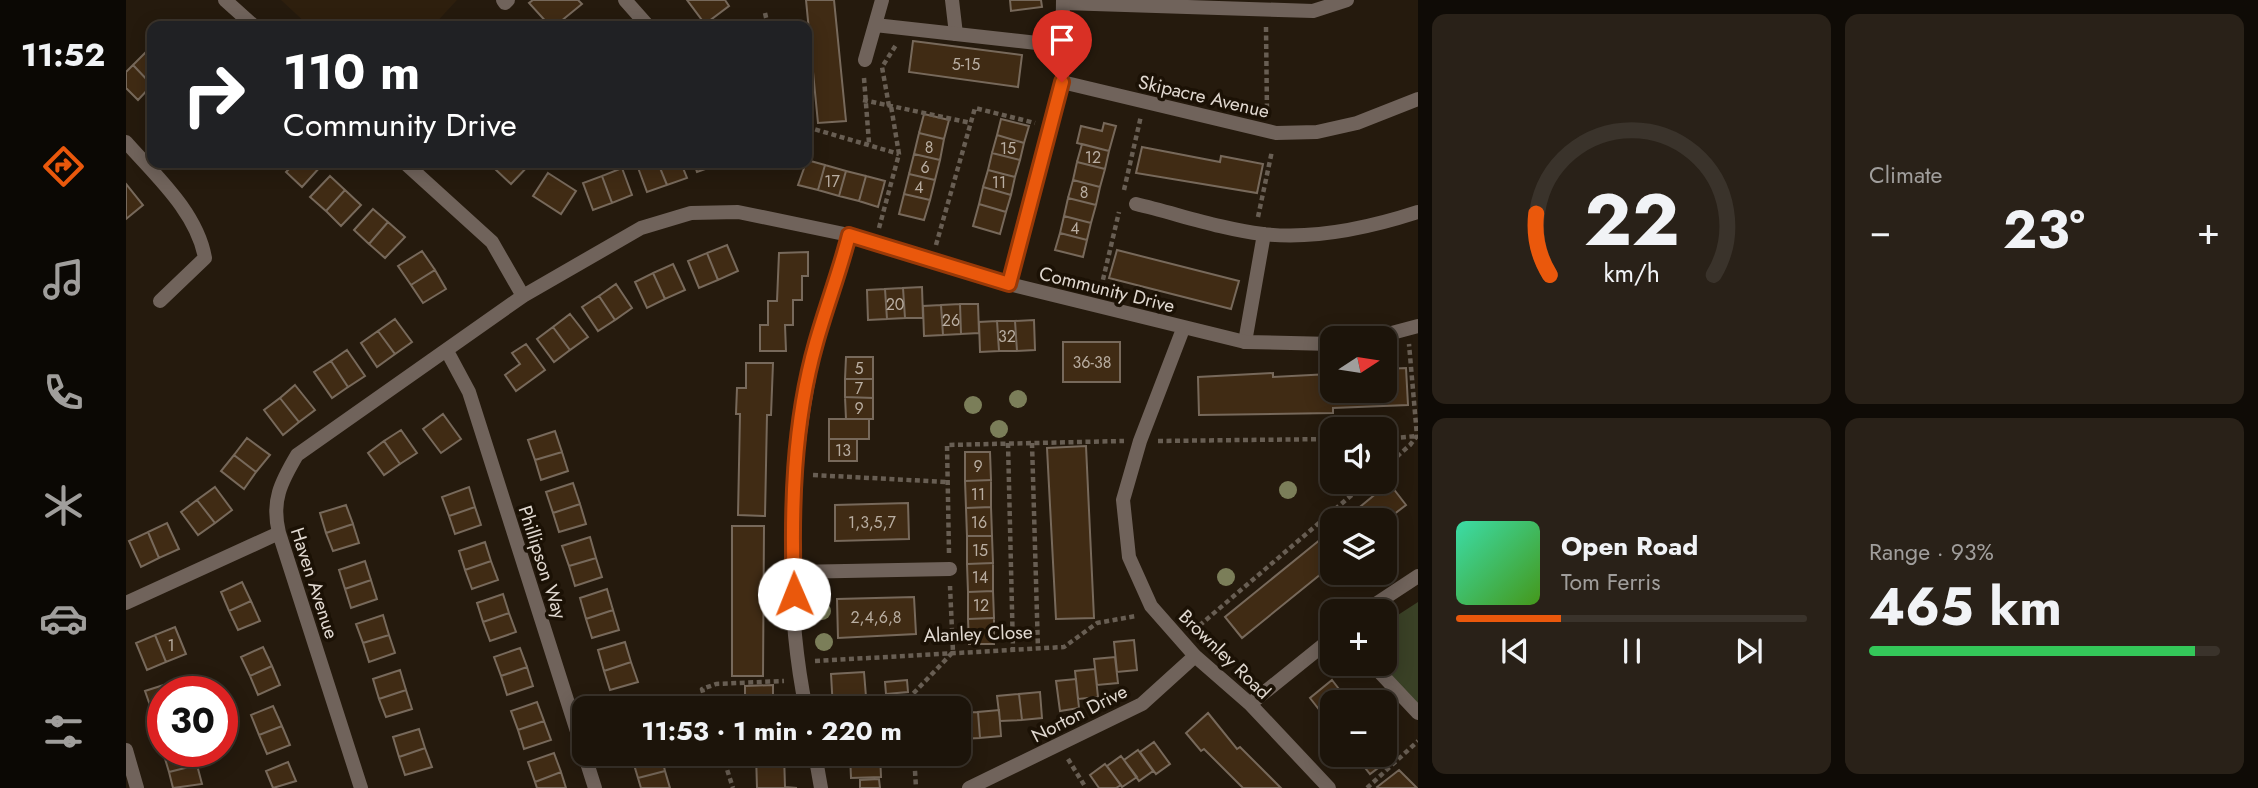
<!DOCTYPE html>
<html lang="en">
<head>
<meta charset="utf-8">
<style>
	:root { --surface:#1c140a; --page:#292118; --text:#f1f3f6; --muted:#a09e9c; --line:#3a332b; --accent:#ea580c }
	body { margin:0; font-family:Jost,sans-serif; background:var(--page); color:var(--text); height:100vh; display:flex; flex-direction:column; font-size:26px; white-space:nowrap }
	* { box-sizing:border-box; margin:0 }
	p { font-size:23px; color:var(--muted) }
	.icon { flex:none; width:38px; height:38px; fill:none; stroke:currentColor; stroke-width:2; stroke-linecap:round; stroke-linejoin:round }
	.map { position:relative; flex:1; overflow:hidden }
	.side { display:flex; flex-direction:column; gap:14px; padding:14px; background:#0f0b06; width:840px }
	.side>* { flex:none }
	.top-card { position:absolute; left:21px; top:21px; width:665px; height:147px; border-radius:14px; box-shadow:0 4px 18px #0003,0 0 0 2px var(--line); background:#202124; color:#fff; overflow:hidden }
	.needle { width:46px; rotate:78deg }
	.controls { position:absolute; left:1194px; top:326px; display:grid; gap:14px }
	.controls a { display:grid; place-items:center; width:77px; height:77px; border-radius:14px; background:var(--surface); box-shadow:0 4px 18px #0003,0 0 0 2px var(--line); font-size:35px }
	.speed { position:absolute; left:21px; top:676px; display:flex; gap:14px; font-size:35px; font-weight:700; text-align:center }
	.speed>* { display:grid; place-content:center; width:91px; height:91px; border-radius:50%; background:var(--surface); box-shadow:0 4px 18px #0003,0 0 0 2px var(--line); line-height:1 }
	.speed .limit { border:10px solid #d22; background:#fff; color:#111 }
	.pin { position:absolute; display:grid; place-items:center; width:60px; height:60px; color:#fff; margin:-72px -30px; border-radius:50% 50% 50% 0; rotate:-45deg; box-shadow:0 0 7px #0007 }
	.pin .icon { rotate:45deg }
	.me { position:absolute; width:77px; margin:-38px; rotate:359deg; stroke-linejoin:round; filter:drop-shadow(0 0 5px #0008) }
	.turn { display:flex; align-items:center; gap:24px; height:147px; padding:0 21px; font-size:32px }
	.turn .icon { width:91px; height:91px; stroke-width:2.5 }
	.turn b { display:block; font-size:49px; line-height:60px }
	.big { font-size:52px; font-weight:700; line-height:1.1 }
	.side .card { flex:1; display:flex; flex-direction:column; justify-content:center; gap:10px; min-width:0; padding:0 24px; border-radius:14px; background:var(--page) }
	.side .dial { align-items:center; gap:0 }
	.dial svg { height:182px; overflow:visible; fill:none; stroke:var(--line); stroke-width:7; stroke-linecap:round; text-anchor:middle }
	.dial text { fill:var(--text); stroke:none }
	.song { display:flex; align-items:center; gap:21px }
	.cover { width:84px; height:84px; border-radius:10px; background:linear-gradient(135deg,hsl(160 70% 55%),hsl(100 70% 35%)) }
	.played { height:7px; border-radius:4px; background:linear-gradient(90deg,var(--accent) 30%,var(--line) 30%) }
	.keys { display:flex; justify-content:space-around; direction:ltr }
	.heat { display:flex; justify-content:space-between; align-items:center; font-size:38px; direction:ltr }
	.charge { height:10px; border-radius:5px; background:linear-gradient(90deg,#34c759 93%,var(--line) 0) }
	.side .tiles { flex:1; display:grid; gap:14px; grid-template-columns:repeat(2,1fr) }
	.trip { position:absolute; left:446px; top:696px; width:399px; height:70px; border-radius:14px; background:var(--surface); box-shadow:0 4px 18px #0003,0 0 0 2px var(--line); font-weight:700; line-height:70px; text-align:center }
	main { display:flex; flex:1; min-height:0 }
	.menu { display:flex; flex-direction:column; width:126px; justify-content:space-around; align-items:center; background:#0b0804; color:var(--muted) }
	.menu .icon { width:49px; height:49px }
	.menu .current { color:var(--accent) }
	.menu b { font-size:32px; color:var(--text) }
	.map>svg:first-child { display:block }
	.built { fill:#2e1f0d }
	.green { fill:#3a4126 }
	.building { fill:#402b14; stroke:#77695b; stroke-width:2 }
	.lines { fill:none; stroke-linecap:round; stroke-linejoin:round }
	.path { stroke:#685e53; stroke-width:4.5; stroke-dasharray:5 3.5; stroke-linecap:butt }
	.service { stroke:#70635b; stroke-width:14 }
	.minor { stroke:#70635b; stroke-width:14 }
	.tree { fill:#7b7e59 }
	.route-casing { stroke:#983908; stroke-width:18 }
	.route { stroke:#ea580c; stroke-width:12 }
	.labels { text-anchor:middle; stroke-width:7; stroke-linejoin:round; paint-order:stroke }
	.number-label { font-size:16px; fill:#b9aea2 }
	.street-label { font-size:19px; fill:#e1d9d1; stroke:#1b1105 }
</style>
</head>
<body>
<main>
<nav class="menu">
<b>11:52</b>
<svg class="icon current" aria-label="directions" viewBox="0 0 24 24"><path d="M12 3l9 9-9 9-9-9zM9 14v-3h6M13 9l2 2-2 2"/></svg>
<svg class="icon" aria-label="music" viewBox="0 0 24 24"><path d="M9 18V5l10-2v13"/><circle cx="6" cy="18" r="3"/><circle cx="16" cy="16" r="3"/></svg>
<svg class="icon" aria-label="phone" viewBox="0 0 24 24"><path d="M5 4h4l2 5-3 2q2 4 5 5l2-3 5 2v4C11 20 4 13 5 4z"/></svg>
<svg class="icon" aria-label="climate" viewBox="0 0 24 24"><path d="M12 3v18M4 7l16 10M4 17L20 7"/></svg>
<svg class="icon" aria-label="car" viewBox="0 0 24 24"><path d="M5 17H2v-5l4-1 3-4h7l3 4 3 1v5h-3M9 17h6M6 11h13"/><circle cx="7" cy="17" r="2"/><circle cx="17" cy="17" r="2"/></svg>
<svg class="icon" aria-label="filters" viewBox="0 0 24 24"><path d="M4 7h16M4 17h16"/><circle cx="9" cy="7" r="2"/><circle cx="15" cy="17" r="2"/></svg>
</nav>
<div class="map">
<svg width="1292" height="788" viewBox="0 0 1292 788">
	<rect width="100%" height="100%" fill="#251a0d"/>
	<path class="built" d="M155,0h176l-24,26h-124z"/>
	<path class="green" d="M1292,602v102l-40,-41h6v-39z"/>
	<path class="building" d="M407,0h45l4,4 -27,22h-5l-21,-23z
		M561,0h38l4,6 -24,18z
		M680,0h28l12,121 -28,2z
		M884,0h31l1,7 -31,4z
		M787,41l109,14 -4,32 -109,-15z
		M22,50l4,4v31l-19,-20z
		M7,65l19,20 -14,15 -12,-12v-16z
		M798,114l25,6 -5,19 -25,-6z
		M875,119l28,7 -5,17 -27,-8z
		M978,123l12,3 -7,25 -32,-8 4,-17 21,5z
		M793,133l25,6 -4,21 -26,-6z
		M871,135l27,8 -4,17 -28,-7z
		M956,144l27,7 -4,18 -28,-7z
		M1016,147l78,15 1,-6 42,8 -6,29 -121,-20z
		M866,153l28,7 -5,17 -27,-7z
		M788,154l26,6 -5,20 -26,-6z
		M681,160l18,5 -7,25 -20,-5z
		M951,162l28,7 -5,18 -27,-7z
		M169,163h23l3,3 -19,21 -16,-15z
		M376,163h29l-20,21 -16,-15z
		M518,163h14l9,22 -20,7 -10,-27z
		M532,163h23l6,15 -20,7z
		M568,163h22l1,2 -20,7z
		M699,165l21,6 -7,25 -21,-6z
		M496,168l10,27 -20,8 -10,-27z
		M862,170l27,7 -4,18 -28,-8z
		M720,171l20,5 -7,25 -20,-5z
		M422,173l28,18 -15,23 -28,-18z
		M783,174l26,6 -5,20 -26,-6z
		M204,176l15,14 -19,21 -16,-14z
		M476,176l10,27 -19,7 -10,-27z
		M740,176l19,5 -7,26 -19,-6z
		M947,180l27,7 -4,18 -28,-7z
		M0,184l17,21 -17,14z
		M857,187l28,8 -5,17 -27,-8z
		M219,190l16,15 -20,21 -15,-15z
		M778,194l26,6 -6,20 -25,-6z
		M942,198l28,7 -5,18 -27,-7z
		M853,204l27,8 -6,22 -27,-8z
		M247,209l15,13 -19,22 -15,-14z
		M938,216l27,7 -4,17 -27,-7z
		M262,222l17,15 -20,21 -16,-14z
		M934,233l27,7 -4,17 -28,-7z
		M601,245l11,26 -20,9 -11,-27z
		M991,250l122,31 -8,28 -122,-31z
		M296,251l13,19 -24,15 -13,-19z
		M682,252v24h-6v24h-9v25h-8l1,26h-26v-26h8v-24h9l2,-48z
		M581,253l11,27 -19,8 -11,-27z
		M547,264l12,26 -20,9 -12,-26z
		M309,270l11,19 -23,14 -12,-18z
		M527,273l12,26 -18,9 -12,-26z
		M490,284l16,24 -17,12 -16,-24z
		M796,287l1,31h-18l-2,-30z
		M777,288l2,30 -18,1 -2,-30z
		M759,289l2,30 -19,1 -1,-30z
		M473,296l16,24 -17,11 -16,-24z
		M834,304l1,30 -18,1 -2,-30z
		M834,304h18l1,29 -18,1z
		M815,305l2,30 -19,1 -1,-30z
		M444,314l18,23 -18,13 -17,-23z
		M269,319l17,23 -17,12 -17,-23z
		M908,320l1,30 -18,1 -2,-30z
		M871,321h18l2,30h-18z
		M871,321l2,30 -19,1 -1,-30z
		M427,327l17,23 -16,12 -17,-23z
		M252,331l17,23 -18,13 -16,-24z
		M937,342h57v40h-57z
		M400,344l19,26 -29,21 -11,-16 15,-11 -8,-11z
		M221,350l18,26 -17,11 -17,-26z
		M720,357h27v22h-28z
		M205,361l17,26 -16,11 -18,-26z
		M620,363h27l-2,52h-4l-2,101 -27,-1 2,-101h-4l1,-26h9z
		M1280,368l2,37 -75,3v5l-134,2 -1,-38 75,-4v4l57,-3 2,-3v19h52v-21z
		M719,379h28v19l-28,-1z
		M169,385l20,25 -16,12 -19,-24z
		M719,397l28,1v21h-27z
		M154,398l19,24 -16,13 -19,-25z
		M317,414l18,25 -20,14 -18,-24z
		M703,419h40v20h-40z
		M275,430l16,23 -17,11 -16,-23z
		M429,431l7,21 -27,8 -7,-20z
		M121,438l23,17 -14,17 -22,-17z
		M703,439h28v22h-28z
		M258,441l16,23 -16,11 -16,-22z
		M960,446l8,172 -38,1 -9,-171z
		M436,452l6,19 -27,9 -6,-20z
		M839,452h25l1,28 -26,1z
		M108,455l22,17 -12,17 -23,-18z
		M865,480v27l-25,1 -1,-27z
		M447,483l7,21 -27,9 -7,-21z
		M1263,483l17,22 -22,17v-2h-40z
		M89,487l17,23 -17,13 -18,-23z
		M343,487l6,20 -26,9 -7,-19z
		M71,500l18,23 -17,12 -17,-23z
		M782,503l1,36 -74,2v-36z
		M454,504l6,20 -27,8 -6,-19z
		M220,505l7,19 -27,9 -6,-20z
		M349,507l6,18 -26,9 -6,-18z
		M865,507l1,29h-25l-1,-28z
		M41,523l12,26 -20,9 -11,-26z
		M227,524l6,19 -26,8 -7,-18z
		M606,526h32l-1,150h-31z
		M1206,530v35l-90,73 -17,-21z
		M22,532l11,26 -18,9 -12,-26z
		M841,536h25l1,27 -26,1z
		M464,537l6,21 -27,8 -7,-20z
		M359,542l6,19 -26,9 -6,-19z
		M470,558l6,19 -27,9 -6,-20z
		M239,561l6,19 -26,9 -6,-19z
		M365,561l7,19 -26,9 -7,-19z
		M867,563v28l-25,1 -1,-28z
		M245,580l6,19 -26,9 -6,-19z
		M116,582l9,19 -22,10 -8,-19z
		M481,589l6,21 -27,9 -6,-21z
		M867,591l1,27 -26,1v-27z
		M377,594l6,19 -26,9 -6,-19z
		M788,597l2,37 -78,4 -1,-39z
		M125,601l9,20 -22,9 -9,-19z
		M487,610l6,20 -27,8 -6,-19z
		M383,613l7,19 -26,9 -7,-19z
		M257,615l6,20 -26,8 -7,-19z
		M868,618v26h-25l-1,-25z
		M49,627l11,27 -20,8 -11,-27z
		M29,635l11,27 -19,8 -11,-27z
		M263,635l6,18 -26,9 -6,-19z
		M1008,640l3,30 -20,2 -3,-30z
		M499,642l6,20 -27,9 -6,-21z
		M137,647l9,19 -22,10 -9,-19z
		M394,648l7,19 -26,9 -7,-19z
		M989,657l3,26 -21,2 -3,-26z
		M505,662l7,20 -28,8 -6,-19z
		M146,666l8,19 -22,10 -8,-19z
		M401,667l6,19 -26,9 -6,-19z
		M969,669l3,28 -20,2 -3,-28z
		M274,670l6,20 -27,9 -6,-20z
		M738,672l3,37h-34l-2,-35z
		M950,679l3,29 -19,3 -4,-30z
		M781,680l1,12 -22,2 -1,-12z
		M1206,680l17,22h-17v24l-22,-28z
		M47,682l3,9h-13v17l-11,3 -7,-20z
		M647,685v24h-28v-23z
		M280,690l6,19 -26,8 -7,-18z
		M914,692l2,26 -20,2 -3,-26z
		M893,694l3,26 -22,1 -3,-25z
		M516,696l4,13h-30l-2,-4z
		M411,702l7,19 -26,9 -7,-19z
		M147,706l9,20 -23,9 -8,-20z
		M37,708v22l-4,1 -7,-20z
		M873,710l2,26 -21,2 -2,-26z
		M852,712l2,26 -21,1v-26z
		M1082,713l29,36 3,-2 41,41h-38l-39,-39 -3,2 -15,-18z
		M418,721l7,19 -27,9 -6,-19z
		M156,726l8,19 -23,9 -8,-19z
		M293,729l6,19 -26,9 -6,-20z
		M1028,742l16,22 -14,10 -16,-22z
		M1258,746l9,11 -23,17 -16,-20h30z
		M299,748l7,19 -27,8 -6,-18z
		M1012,750l15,21 -14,10 -15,-21z
		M67,751l4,14 -28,7 -6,-20z
		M428,753l7,19 -26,10 -7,-20z
		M518,754h17l4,17 -27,7 -6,-20z
		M630,754h28l1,33 12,1h-40z
		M724,754h30l1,23 -30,1z
		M995,756l16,21 -15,10 -15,-21z
		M162,762l8,19 -23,7 -7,-17z
		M979,764l16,21 -5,3h-17l-9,-13z
		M71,765l5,19 -29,4 -4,-16z
		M1273,770l18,18h-39l-1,-1z
		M539,771l5,17h-29l-3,-10z
		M435,772l5,16h-29l-2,-6z
		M753,779l1,9h-20v-8z"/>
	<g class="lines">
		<path class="path" d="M639,13l3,13
			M1140,27l1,86
			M738,78l5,65
			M737,100l108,23
			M763,106l-7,-39 14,-22
			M681,127l92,27
			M998,190l17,-74
			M1132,217l14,-66
			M753,228l20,-74 -8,-48
			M810,245l39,-137 60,15
			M975,288l18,-76
			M1258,439l32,-3
			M1032,441l174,-2
			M882,443l5,207
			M906,443l6,207
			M1258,468l26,-23 7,-9 -8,-92
			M687,475l134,7
			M823,553l-2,-108 177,-4
			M1067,631l175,-150
			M689,661l249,-14 33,-24 39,-7
			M582,709l-6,-20 14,-5 68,-3
			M785,709l-1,-12 43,-45 -3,-66
			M596,754l11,34
			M788,754l2,34
			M942,759l18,29
			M1241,788l51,-47"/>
		<path class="service" d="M377,0l2,3 3,-3
			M826,0l4,34
			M937,3l250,8 34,-11
			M0,142c29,33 71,70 79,116l-45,43
			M1010,204c42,10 85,25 127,30 52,6 106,-6 155,-22
			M1119,342l19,-108
			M1245,663l47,50"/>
		<path class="minor" d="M99,0l29,26
			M499,0l23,26
			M749,25l189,21
			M739,60l17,-60
			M936,82l214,51 41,-1 40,-9 61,-24
			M279,163l87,79 31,54
			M883,284l53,-202 1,-82
			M1057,329l-43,112 -17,59 6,57 22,49 44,50 55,48 79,84
			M1247,338l45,-12
			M321,351l22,41 126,396
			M667,572l157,-3
			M0,603l153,-70
			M1239,611l53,-35
			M1124,704l82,-66
			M680,709c-24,-118 -16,-244 9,-362 8,-37 24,-75 34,-112
			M0,750l11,38
			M689,754l6,34
			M235,788l-82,-255c-8,-32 2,-51 18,-78l226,-159 118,-68 50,-15 47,-1 111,23 160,49 236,58 87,2
			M843,788l173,-84 53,-48"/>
	</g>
	<g class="tree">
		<circle cx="892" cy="399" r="9"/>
		<circle cx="847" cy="405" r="9"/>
		<circle cx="873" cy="429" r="9"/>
		<circle cx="1162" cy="490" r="9"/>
		<circle cx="1100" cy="577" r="9"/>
		<circle cx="696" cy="611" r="9"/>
		<circle cx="698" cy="642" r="9"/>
	</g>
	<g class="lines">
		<defs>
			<path id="route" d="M668,594c-3,-83 -1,-170 22,-251 10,-36 24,-72 33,-108l160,49 53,-202"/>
		</defs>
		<use href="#route" class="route-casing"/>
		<use href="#route" class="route"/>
	</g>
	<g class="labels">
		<g class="number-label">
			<text x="840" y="70">5-15</text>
			<text x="803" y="153">8</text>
			<text x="882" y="154">15</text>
			<text x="967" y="163">12</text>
			<text x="799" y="173">6</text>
			<text x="706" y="187">17</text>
			<text x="873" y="188">11</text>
			<text x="793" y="193">4</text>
			<text x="958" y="198">8</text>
			<text x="949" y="234">4</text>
			<text x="769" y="310">20</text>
			<text x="825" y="326">26</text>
			<text x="881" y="342">32</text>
			<text x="966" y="368">36-38</text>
			<text x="733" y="374">5</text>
			<text x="733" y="394">7</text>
			<text x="733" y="414">9</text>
			<text x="717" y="456">13</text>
			<text x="852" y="472">9</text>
			<text x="852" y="500">11</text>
			<text x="746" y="528">1,3,5,7</text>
			<text x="853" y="528">16</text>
			<text x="854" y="556">15</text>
			<text x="854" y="583">14</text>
			<text x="855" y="611">12</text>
			<text x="750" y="623">2,4,6,8</text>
			<text x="45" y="651">1</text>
		</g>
		<g class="street-label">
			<text transform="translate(1078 96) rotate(13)" y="7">Skipacre Avenue</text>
			<text transform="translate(981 289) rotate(14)" y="7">Community Drive</text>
			<text transform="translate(417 562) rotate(72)" y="7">Phillipson Way</text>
			<text transform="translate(189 583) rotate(72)" y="7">Haven Avenue</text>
			<text transform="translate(852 633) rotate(-2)" y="7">Alanley Close</text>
			<text transform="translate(1099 654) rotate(44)" y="7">Brownley Road</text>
			<text transform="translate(953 713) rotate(-27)" y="7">Norton Drive</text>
		</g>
	</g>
</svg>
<div class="controls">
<a><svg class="needle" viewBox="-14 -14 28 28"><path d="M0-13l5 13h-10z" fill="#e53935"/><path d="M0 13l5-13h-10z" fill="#a09e9c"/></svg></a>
<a><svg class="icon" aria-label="sound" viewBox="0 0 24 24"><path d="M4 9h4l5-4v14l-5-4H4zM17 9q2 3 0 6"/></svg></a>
<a><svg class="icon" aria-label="layers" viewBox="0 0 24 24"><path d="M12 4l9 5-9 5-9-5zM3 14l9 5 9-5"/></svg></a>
<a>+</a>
<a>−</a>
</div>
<div class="speed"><div class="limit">30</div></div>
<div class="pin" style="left:936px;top:82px;background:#d93025"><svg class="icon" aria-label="arrive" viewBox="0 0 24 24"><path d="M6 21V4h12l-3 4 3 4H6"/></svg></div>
<svg class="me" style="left:668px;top:594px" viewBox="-20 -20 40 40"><circle r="19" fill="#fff"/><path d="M0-13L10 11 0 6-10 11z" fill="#ea580c"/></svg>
<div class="trip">11:53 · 1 min · 220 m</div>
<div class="top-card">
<div class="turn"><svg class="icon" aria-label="right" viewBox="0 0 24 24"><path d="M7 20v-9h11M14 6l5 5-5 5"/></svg><div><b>110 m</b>Community Drive</div></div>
</div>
</div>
<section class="side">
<div class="tiles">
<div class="card dial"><svg viewBox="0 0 100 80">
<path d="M14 69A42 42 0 1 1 86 69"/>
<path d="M14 69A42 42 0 0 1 8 42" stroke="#ea580c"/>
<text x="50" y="56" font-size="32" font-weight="700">22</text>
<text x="50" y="72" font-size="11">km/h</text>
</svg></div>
<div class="card"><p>Climate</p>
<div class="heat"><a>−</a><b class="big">23°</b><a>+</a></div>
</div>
<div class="card">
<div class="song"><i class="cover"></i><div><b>Open Road</b><p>Tom Ferris</p></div></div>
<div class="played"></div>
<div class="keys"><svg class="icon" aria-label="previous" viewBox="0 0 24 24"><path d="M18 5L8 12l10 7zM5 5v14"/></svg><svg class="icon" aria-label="pause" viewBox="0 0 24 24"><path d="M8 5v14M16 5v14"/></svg><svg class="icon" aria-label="next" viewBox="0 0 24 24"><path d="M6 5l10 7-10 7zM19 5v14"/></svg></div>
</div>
<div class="card"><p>Range · 93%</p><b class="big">465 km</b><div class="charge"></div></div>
</div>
</section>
</main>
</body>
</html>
